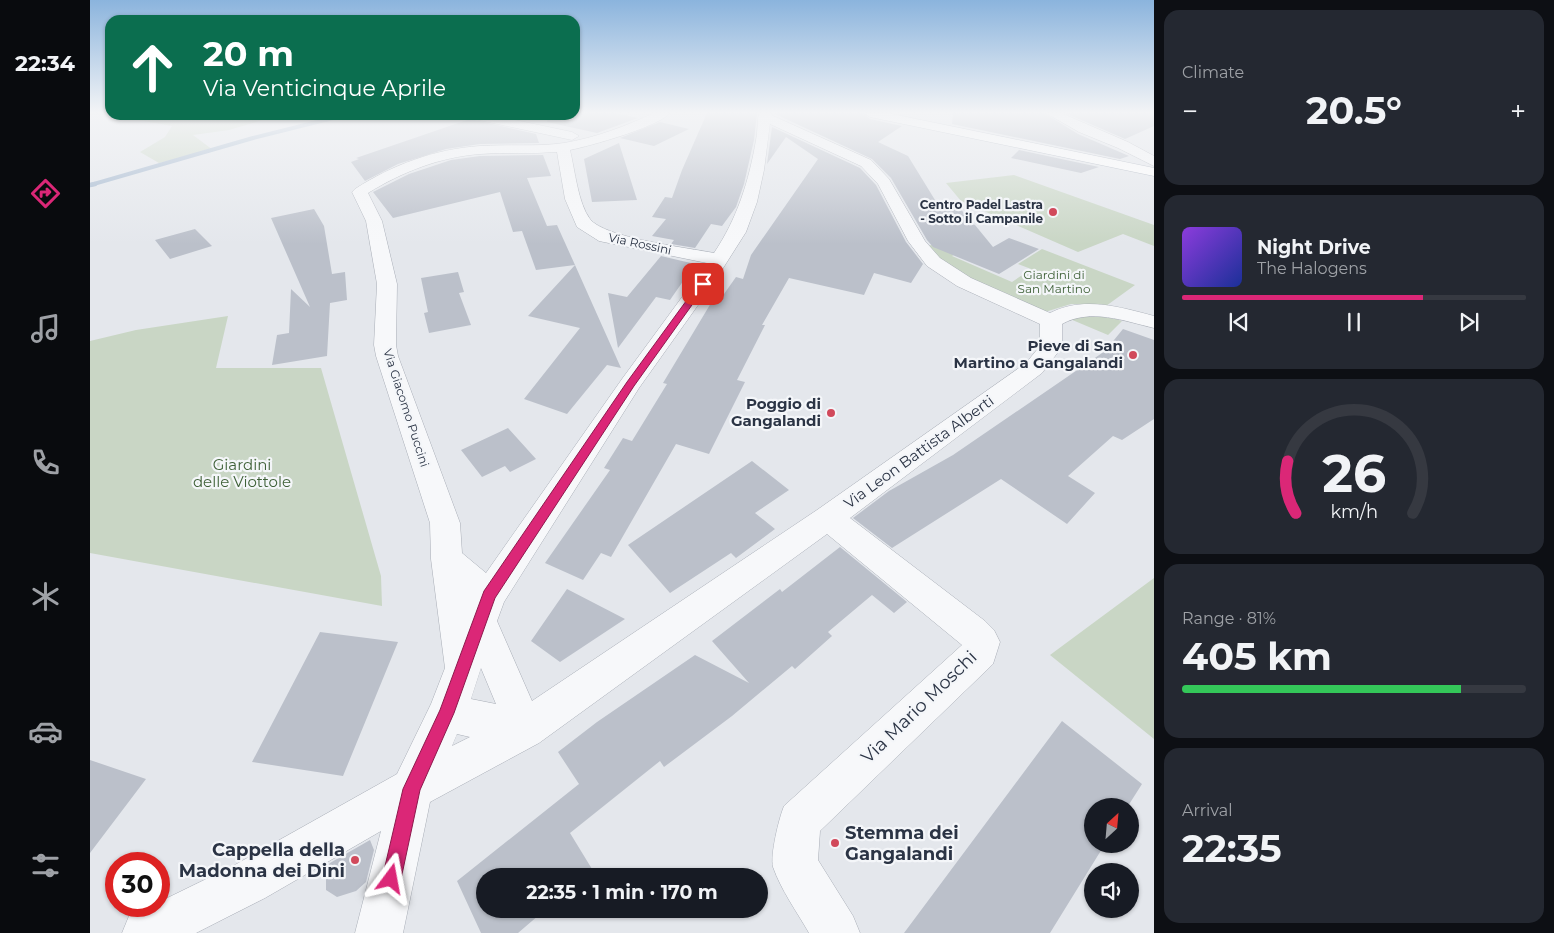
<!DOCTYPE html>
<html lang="en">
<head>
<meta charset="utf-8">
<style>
	:root { --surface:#171b24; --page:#242831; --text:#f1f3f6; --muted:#9ea1a6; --line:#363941; --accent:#db2777 }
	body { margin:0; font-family:Montserrat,sans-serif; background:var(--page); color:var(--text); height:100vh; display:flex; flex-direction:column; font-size:19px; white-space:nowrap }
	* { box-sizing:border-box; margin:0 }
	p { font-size:16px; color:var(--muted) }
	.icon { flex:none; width:28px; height:28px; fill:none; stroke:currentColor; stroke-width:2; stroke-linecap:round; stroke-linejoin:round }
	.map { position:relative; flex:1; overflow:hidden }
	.sheet { display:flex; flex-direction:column; gap:10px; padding:10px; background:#0d0f14; width:400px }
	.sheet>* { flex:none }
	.hud { position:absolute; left:15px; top:15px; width:475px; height:105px; border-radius:15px; box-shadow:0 1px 4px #0004; background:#0b6e4f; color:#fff; overflow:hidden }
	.needle { width:32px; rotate:26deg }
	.tools { position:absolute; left:994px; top:798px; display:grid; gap:10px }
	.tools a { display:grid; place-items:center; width:55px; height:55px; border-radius:50%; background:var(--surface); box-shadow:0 1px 4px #0004; font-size:25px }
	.speed { position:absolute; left:15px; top:852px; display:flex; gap:10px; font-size:25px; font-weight:700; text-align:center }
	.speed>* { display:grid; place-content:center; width:65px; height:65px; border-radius:50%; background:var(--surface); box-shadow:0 1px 4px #0004; line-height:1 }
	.speed .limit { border:8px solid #d22; background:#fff; color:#111 }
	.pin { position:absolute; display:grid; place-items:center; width:42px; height:42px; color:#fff; margin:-21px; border-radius:10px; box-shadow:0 2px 8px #0006 }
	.me { position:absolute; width:55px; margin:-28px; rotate:13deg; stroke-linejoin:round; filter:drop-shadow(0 0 4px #0008) }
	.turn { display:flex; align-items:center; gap:18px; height:105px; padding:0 15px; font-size:22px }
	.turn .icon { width:65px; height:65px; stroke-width:2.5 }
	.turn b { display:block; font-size:35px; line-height:42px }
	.big { font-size:38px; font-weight:700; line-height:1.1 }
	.sheet .card { flex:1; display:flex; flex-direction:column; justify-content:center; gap:8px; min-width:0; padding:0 18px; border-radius:15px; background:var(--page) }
	.sheet .dial { align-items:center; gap:0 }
	.dial svg { height:130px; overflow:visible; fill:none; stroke:var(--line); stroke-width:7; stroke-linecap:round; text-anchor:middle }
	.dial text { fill:var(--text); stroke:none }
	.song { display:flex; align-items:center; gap:15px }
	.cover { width:60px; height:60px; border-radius:8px; background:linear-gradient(135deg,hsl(270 70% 55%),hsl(230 70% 35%)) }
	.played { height:5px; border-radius:2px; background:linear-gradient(90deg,var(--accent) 70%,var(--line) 70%) }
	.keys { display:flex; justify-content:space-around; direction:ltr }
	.heat { display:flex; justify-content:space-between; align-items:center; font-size:28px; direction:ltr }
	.charge { height:8px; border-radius:4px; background:linear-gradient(90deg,#34c759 81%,var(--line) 0) }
	.trip { position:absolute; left:386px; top:868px; width:292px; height:50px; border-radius:25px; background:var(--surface); box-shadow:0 1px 4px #0004; font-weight:700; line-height:50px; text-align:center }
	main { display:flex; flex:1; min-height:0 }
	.tabs { display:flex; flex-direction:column; width:90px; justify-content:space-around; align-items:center; background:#090b0e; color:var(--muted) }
	.tabs .icon { width:35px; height:35px }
	.tabs .current { color:var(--accent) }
	.tabs b { font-size:22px; color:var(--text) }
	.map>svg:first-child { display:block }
	.green { fill:#c9d6c5 }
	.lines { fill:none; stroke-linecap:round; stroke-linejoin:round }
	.stream-far1 { stroke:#9fb4cc; stroke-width:4 }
	.stream { stroke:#9fb4cc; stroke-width:4.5 }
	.building { fill:#bbc0ca }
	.minor-casing { stroke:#a9aeb7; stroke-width:1 }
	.major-casing { stroke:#a3abb8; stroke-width:1 }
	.minor { fill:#f7f8fa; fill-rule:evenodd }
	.major { fill:#fff; fill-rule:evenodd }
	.route { fill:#db2777; stroke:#8e194d }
	.poi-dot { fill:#d1495b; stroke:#f4f6f9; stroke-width:2 }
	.labels { text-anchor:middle; stroke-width:4.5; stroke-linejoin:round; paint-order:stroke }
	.far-poi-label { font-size:12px; font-weight:bold; fill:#2b3445; stroke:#f4f6f9; text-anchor:end }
	.far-street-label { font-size:12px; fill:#2b3445; stroke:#f4f6f9 }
	.far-park-label { font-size:12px; fill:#3f6138; stroke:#f4f6f9 }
	.poi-label { font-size:15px; font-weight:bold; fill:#2b3445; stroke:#f4f6f9; text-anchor:end }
	.street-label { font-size:15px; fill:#2b3445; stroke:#f4f6f9 }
	.park-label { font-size:15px; fill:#3f6138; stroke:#f4f6f9 }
	.near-street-label { font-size:18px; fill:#2b3445; stroke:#f4f6f9 }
	.near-poi-label { font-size:18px; font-weight:bold; fill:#2b3445; stroke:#f4f6f9; text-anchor:start }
</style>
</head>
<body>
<main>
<nav class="tabs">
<b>22:34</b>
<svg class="icon current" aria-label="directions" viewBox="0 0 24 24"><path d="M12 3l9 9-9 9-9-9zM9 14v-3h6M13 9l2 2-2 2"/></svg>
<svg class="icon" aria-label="music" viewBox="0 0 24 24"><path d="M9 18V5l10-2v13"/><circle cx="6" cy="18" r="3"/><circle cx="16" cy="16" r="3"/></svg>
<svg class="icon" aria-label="phone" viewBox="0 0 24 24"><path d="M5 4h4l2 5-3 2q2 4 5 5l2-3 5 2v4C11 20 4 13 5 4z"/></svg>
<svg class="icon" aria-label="climate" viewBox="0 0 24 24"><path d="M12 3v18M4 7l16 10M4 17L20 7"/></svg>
<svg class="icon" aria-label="car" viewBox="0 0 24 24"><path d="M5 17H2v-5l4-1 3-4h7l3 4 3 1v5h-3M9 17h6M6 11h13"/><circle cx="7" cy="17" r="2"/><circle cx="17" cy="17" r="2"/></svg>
<svg class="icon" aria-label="filters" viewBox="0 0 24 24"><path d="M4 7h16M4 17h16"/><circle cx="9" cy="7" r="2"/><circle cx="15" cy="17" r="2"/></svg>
</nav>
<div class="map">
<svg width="1064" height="933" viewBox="0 0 1064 933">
	<rect width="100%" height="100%" fill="#e4e7ec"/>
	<path class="green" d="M0,113h20v2h169l-50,15 -36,5 20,15 -54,13 -19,-11 25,-15 7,-11 -62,-11h-20z
		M924,175l140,50v21l-31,-12 -45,18 -117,-51 -15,-18z
		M865,240l15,6 -18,10 60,26 19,-13 -13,-5 24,-15 93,36 -29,21 -35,-2 -26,8 -93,-41 -25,-25z
		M993,314l33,5 6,2 -14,14 -38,-16z
		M138,316l-12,52h105l60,208 1,30 -292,-53v-212l46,-11z
		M1064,578v161l-104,-84z"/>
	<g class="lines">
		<path class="stream-far1" d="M0,185l163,-47 92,-23"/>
		<path class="stream" d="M0,185l5,-1"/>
	</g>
	<path class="building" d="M485,113h40l23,5 -41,15 -50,-11 1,-7h27z
		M617,113h50l-3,27 -10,44 -8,23 -14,19 -11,-2 -16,24 -24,-4 3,-4 -22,-4 14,-17 -14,-2 13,-20 7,1 10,-28z
		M683,113h89l8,6 32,7 -24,16 30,14 27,44h18l16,19 -5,2 11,4 18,22 16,-9 30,11 -40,25 -66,-27 -6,-7 -36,-62 -19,-19z
		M863,113h91l34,21 51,22 -9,3 -168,-35z
		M975,113h89v13l-29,13z
		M380,119l66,15 3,9 -59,1 -34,5 -48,15 -33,17 -14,-19 8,-3 -3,-1z
		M570,122l29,7 -35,17 -34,-8z
		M682,127l88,41 16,17 30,57 17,22 -12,19 -37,-10 -10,22 -75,-17 -27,47h3l-28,55 8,2 -36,72 -33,-10 -65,113 -10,-4 -18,27 -38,-17 65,-93 -6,-2 19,-30 9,3 35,-57 -4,-1 54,-90 7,1 12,-17 7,2 8,-24 67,-96 -32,-22 -19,27z
		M529,143l18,57 -45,2 -8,-43z
		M929,150l80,17 -18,6 -70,-15z
		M453,155l8,21 -24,2 20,48 10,-1 18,40 -39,5 -14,-39 -9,1 -13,-40 -107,26 -20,-26 36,-18 42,-14 29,-4z
		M224,209l10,17 8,48 13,-2 2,28 -17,3 -3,53 -55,9 5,-30 12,-2 2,-44 19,18 -39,-89z
		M105,229l17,17 -42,13 -15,-19z
		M571,256l34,8 -25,36 -14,-3 -38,51 -10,-55 19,4z
		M485,265l46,103 -14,-3 -40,49 -43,-15 56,-71 -52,-12z
		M368,272l6,20 -5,1 12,32 -42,8 -5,-20 4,-1 -7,-34z
		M1033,329l31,11v79l-32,21 -9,-4 -45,40 27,17 -28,31 -66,-45 -109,69 -39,-30 36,-27 64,-36 152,-104z
		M418,428l28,31 -26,13 -5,-6 -23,11 -21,-27z
		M662,461l37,29 -34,23 20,16 -39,29 -5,-5 -61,40 -42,-48z
		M750,547l67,55 -13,11 -22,-18 -44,37 4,4 -37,33 -3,-3 -60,50 -68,51 -4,-6 -90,72 22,36 -8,7h-99v33h61l-28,24h-37l-24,-52 122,-97 -21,-32 39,-30 98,-67 54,28 -37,-42 68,-52 2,3z
		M477,589l58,30 -65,43 -29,-21z
		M230,632l78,10 -55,134 -91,-14z
		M972,721l80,63 -14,22h-36v38h13l-55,89h-146z
		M0,760l56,19 -56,74z
		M280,840l4,10 -8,32 -10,9 -19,6 -11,-7v-22l4,-5z"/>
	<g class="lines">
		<defs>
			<path id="minor" d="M564,113h16c-12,14 -80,33 -100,37 5,20 8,53 20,69 14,19 99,29 124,34 23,-34 35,-72 42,-113 2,-9 1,-19 3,-27h12v2l100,45 18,19 36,62 15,17 31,20 79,35c33,-17 70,-6 104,3v12c-30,-7 -63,-20 -92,-4v23l-20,26 -192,145 135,103 9,9 6,12 -7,22 -173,167 -2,29 35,56 7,17h-51c-12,-21 -28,-43 -36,-66 -3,-12 6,-49 11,-61l178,-161 -135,-111 -288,209 -109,59 -27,131h-48l26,-102 -116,67 -69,35h-74l7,-17 20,-10h10v-4l74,-36 164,-92 34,-70 14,-36 -14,-109 -1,-36 -54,-167 -2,-11 3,-61 -11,-63 -14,-29 3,-3c37,-24 80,-40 125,-43 28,-2 56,1 84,-3 31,-5 62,-17 90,-30zM680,124l91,42 17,18 30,57 19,25 30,20 83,38v22l-14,17 -209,147 -285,191 -35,-80 7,-19 135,-214 74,-104 33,-52 11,-30 7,-32zM467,152l8,47 12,28 22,14 108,22 -85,116 -136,194 -24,-20 -2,-30 -62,-167 -2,-11 1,-61 -15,-63 -14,-28c34,-21 72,-36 112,-39 26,-2 51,0 77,-2zM391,668l15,36 -25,-5zM367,734l13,3 -18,9z
				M956,113h15l67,29 26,14v10l-36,-18 -39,-16z
				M378,115h23l81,17 7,4 -7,4 -98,-21z"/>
			<path id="major" d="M774,113h23l267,55v8l-284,-59z"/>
		</defs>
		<use href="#minor" class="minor-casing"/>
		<use href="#major" class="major-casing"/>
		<use href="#minor" class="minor"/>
		<use href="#major" class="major"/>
	</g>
	<linearGradient id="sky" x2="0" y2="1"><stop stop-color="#8bb4dd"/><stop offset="0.46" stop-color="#f3f4f6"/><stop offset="1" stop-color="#f3f4f6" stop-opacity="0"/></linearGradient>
	<rect width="1064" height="244" fill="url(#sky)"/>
	<path class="route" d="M610,282l7,2 -73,102 -139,212 -41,115 -34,77 -19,89 -3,7 -7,2 -7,-2 -2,-7 21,-90 37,-79 44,-119 143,-209z"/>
	<g class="poi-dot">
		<circle cx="963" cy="212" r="5"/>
		<circle cx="1043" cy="355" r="5"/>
		<circle cx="741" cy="413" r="5"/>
		<circle cx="745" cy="843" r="5"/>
		<circle cx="265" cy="860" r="5"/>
	</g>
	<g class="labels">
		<g class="far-poi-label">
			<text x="953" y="209">Centro Padel Lastra<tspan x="953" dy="14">- Sotto il Campanile</tspan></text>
		</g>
		<g class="far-street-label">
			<text transform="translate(550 244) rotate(12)" y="4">Via Rossini</text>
			<text transform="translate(316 408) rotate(72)" y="4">Via Giacomo Puccini</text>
		</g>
		<g class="far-park-label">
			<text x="964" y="279">Giardini di<tspan x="964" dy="14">San Martino</tspan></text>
		</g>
		<g class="poi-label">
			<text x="1033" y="351">Pieve di San<tspan x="1033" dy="17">Martino a Gangalandi</tspan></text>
			<text x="731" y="409">Poggio di<tspan x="731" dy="17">Gangalandi</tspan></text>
		</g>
		<g class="street-label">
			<text transform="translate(829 452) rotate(-36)" y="5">Via Leon Battista Alberti</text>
		</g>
		<g class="park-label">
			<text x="152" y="470">Giardini<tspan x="152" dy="17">delle Viottole</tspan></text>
		</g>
		<g class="near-street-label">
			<text transform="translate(829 707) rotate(-44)" y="6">Via Mario Moschi</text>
		</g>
		<g class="near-poi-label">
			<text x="755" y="839">Stemma dei<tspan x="755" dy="21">Gangalandi</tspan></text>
			<text x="255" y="856" text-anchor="end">Cappella della<tspan x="255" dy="21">Madonna dei Dini</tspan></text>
		</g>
	</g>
</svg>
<div class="tools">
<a><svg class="needle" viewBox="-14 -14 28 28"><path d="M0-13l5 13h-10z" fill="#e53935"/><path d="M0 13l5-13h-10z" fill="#9ea1a6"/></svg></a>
<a><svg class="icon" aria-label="sound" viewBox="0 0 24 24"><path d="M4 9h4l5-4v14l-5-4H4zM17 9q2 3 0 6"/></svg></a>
</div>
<div class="speed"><div class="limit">30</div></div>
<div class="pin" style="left:613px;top:284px;background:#d93025"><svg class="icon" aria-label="arrive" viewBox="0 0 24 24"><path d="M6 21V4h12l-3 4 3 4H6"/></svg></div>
<svg class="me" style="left:301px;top:879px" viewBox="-20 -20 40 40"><path d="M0-17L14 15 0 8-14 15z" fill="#db2777" stroke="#fff" stroke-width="4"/></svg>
<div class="trip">22:35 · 1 min · 170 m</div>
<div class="hud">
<div class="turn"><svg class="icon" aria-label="ahead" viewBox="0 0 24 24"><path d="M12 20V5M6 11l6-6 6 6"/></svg><div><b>20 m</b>Via Venticinque Aprile</div></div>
</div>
</div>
<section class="sheet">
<div class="card"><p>Climate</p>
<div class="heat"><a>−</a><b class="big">20.5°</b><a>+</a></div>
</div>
<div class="card">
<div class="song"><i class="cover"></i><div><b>Night Drive</b><p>The Halogens</p></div></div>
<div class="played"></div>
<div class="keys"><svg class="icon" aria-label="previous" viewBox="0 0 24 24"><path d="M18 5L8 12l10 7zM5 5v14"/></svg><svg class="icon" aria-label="pause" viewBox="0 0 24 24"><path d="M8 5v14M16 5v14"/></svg><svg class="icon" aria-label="next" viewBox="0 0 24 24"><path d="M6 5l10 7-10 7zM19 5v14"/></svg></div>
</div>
<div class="card dial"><svg viewBox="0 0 100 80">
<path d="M14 69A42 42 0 1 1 86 69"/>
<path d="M14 69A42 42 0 0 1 9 37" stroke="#db2777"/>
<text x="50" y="56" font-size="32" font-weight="700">26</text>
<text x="50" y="72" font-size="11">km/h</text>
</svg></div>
<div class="card"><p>Range · 81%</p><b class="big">405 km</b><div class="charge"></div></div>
<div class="card"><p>Arrival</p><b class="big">22:35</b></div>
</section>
</main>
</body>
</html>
